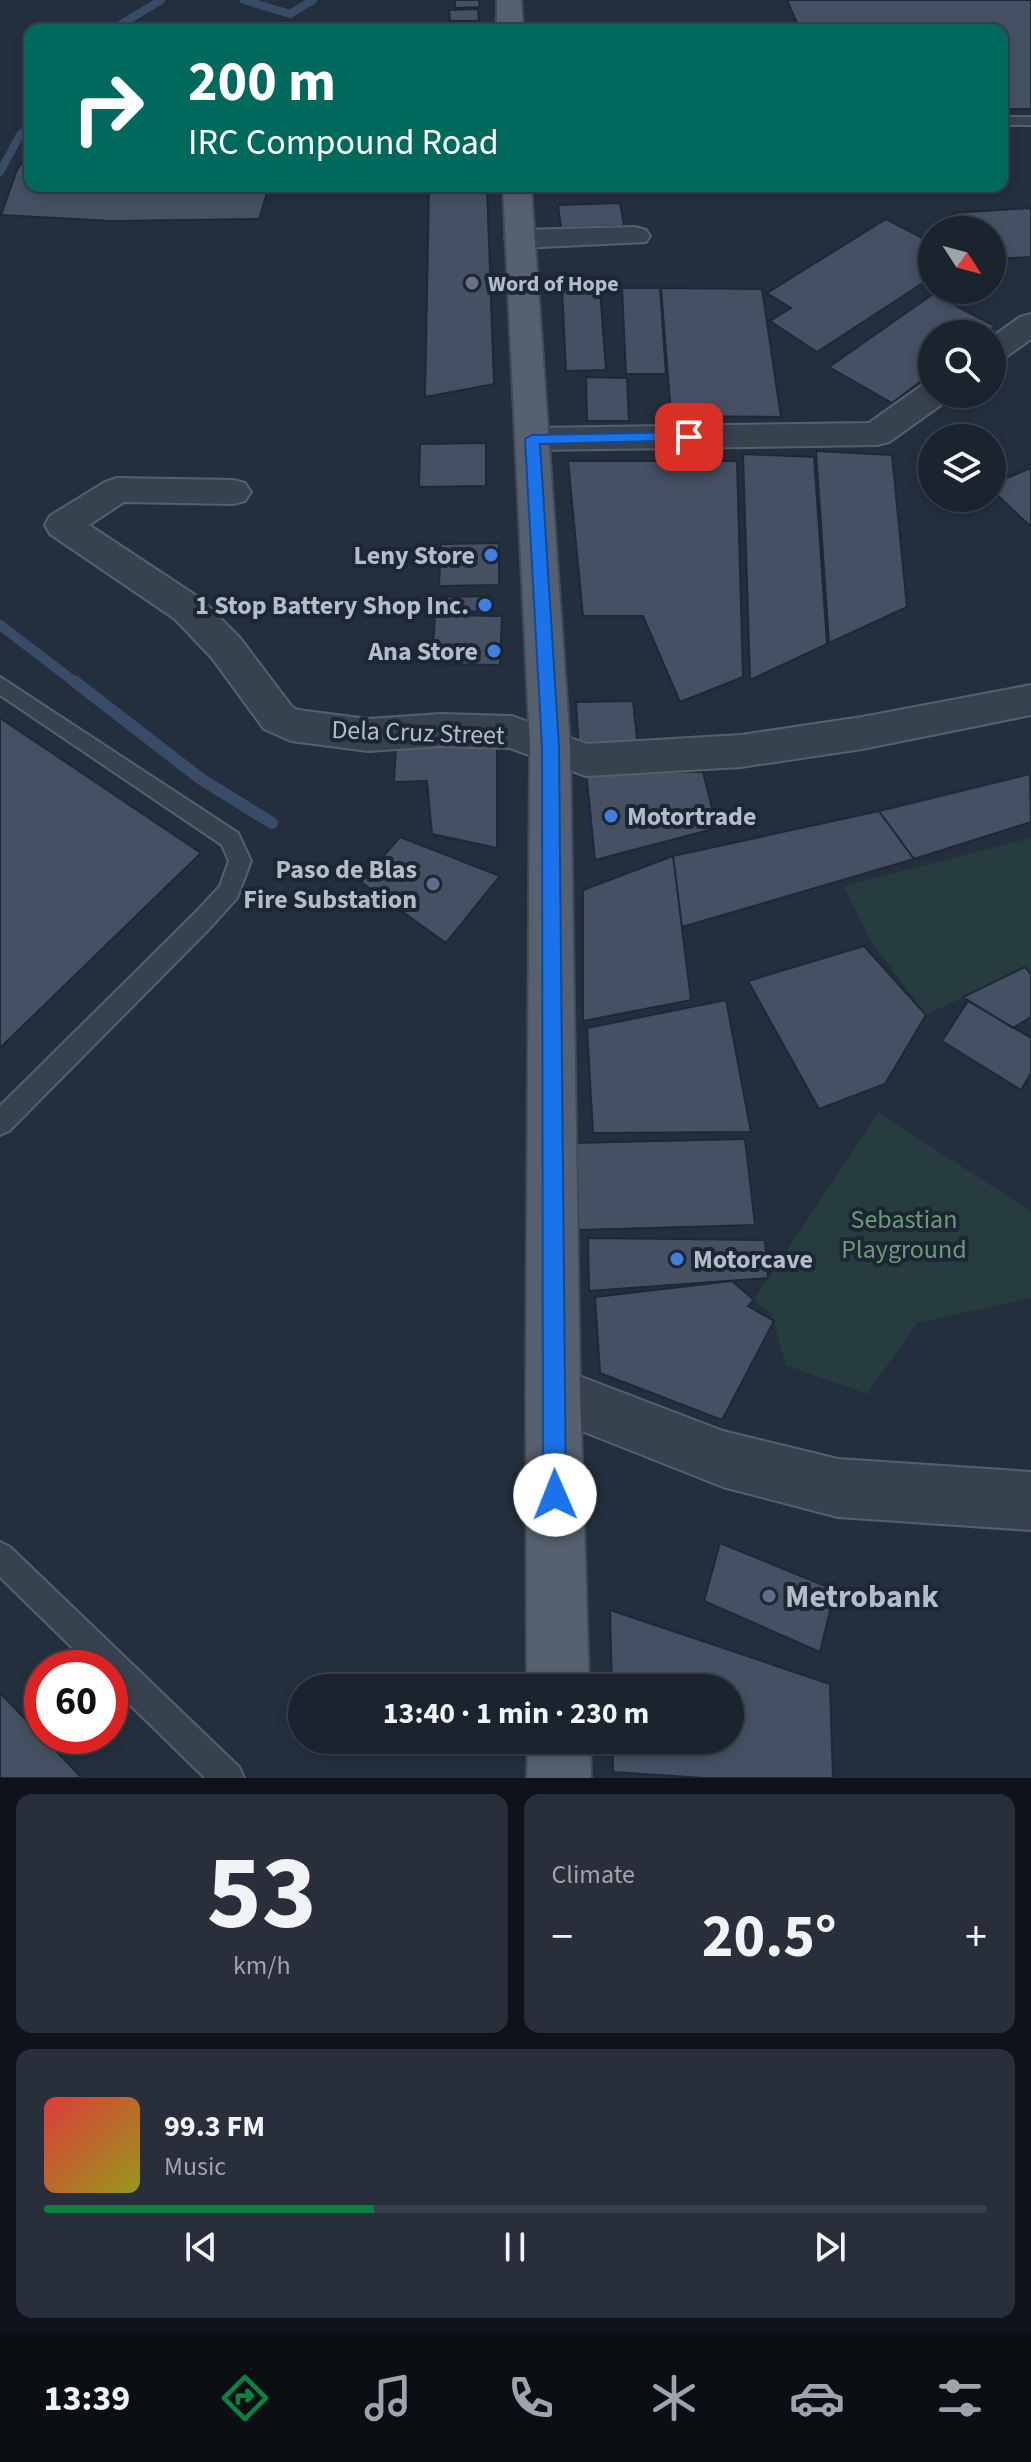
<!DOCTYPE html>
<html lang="en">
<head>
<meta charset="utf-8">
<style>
	:root { --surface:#1b232e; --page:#282f3a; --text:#f1f3f6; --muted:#a0a4aa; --line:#39404a; --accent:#0b8043 }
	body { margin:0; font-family:"Source Sans 3",sans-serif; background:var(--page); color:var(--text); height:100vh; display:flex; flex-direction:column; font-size:30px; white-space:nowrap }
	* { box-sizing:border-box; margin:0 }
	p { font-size:26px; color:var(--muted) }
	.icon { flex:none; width:44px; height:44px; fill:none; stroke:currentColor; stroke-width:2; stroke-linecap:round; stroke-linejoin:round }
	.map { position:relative; height:1778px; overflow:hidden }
	.panel { display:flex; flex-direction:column; gap:16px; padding:16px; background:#0f1319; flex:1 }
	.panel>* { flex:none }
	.banner { position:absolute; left:24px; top:24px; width:984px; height:168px; border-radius:16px; box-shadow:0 4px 12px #0003,0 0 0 2px var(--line); background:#00695c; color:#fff; overflow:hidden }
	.needle { width:52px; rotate:126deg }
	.tools { position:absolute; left:918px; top:216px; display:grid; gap:16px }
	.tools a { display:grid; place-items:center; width:88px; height:88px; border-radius:50%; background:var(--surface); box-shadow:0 4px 12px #0003,0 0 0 2px var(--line); font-size:40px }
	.speed { position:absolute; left:24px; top:1650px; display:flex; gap:16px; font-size:40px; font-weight:700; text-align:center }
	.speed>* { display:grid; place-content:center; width:104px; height:104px; border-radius:50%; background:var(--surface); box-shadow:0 4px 12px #0003,0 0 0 2px var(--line); line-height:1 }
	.speed .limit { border:12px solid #d22; background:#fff; color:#111 }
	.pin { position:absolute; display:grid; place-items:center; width:68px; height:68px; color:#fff; margin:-34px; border-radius:16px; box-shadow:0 4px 12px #0006 }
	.me { position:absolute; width:88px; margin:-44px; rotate:359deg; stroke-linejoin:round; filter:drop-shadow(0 0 6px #0008) }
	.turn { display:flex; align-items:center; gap:28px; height:168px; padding:0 32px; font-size:36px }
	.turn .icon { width:104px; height:104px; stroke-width:2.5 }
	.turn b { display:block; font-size:56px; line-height:68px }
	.big { font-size:60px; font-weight:700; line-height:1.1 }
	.panel .card { flex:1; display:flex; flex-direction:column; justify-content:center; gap:12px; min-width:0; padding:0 28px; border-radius:16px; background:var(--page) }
	.panel .dial { align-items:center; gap:0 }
	.dial b { font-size:104px; line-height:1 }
	.song { display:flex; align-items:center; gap:24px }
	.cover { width:96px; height:96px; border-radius:12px; background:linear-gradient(135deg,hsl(0 70% 55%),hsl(60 70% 35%)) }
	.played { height:8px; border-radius:4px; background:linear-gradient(90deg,var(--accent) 35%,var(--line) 35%) }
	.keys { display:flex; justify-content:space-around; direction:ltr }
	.heat { display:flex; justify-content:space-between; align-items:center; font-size:44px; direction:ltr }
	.panel .tiles { flex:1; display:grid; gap:16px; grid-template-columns:1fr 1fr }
	.card:last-child { grid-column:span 2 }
	.trip { position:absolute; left:288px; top:1674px; width:456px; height:80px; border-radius:40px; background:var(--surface); box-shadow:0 4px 12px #0003,0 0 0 2px var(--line); font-weight:700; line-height:80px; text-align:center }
	.tab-bar { display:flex; height:128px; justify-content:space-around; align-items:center; background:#0b0e12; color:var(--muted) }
	.tab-bar .icon { width:56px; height:56px }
	.tab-bar .active { color:var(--accent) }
	.tab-bar b { font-size:36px; color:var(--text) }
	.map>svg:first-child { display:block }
	.green { fill:#263c3f }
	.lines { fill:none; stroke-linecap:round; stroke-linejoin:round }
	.stream-far2 { stroke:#394c67; stroke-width:8 }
	.stream-far1 { stroke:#394c67; stroke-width:10 }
	.stream { stroke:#394c67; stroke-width:12 }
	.building { fill:#455162; stroke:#1f2835; stroke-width:2 }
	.service-casing { stroke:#565f6c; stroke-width:4 }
	.minor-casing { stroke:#565f6c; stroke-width:4 }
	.primary-casing { stroke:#414a57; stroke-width:4 }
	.service { fill:#38414e; fill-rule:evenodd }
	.minor { fill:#38414e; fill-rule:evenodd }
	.primary { fill:#56606e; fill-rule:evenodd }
	.route { fill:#1a73e8; stroke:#114b97; stroke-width:2 }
	.worship-dot { fill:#6b7280; stroke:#1d2633; stroke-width:3 }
	.shop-dot { fill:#3f7fe0; stroke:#1d2633; stroke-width:3 }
	.service-dot { fill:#5c6f8a; stroke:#1d2633; stroke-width:3 }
	.labels { text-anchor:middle; stroke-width:8; stroke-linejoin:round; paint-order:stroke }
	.far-poi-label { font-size:22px; font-weight:bold; fill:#b4bcc9; stroke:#1d2633; text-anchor:start }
	.poi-label { font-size:26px; font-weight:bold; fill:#b4bcc9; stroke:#1d2633; text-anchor:end }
	.street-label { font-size:26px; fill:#b4bcc9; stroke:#1d2633 }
	.park-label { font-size:26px; fill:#6b9a76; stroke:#1d2633 }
	.near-poi-label { font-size:32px; font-weight:bold; fill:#b4bcc9; stroke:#1d2633; text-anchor:start }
</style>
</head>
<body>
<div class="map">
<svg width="1031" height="1778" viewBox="0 0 1031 1778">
	<rect width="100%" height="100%" fill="#242f3e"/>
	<path class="green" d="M1031,838v136l-6,-7 -99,48 -53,-71 -29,-58z
		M879,1112l152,100v86l-114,25 -50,71 -81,-29 -15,-52 -17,-13z"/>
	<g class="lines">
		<path class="stream-far2" d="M244,0l46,14 23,-14
			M112,30l49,-30
			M0,172l20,-37 10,-9"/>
		<path class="stream-far1" d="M0,625l76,58"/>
		<path class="stream" d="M74,681l127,98 71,44"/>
	</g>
	<path class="building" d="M455,0h24l1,7 -25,1z
		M787,0h244v109h-29v-79h-202z
		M478,9l1,12h-29l-1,-11z
		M461,25v5h-43l1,-4z
		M30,151v35h239l-10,33 -147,2 -111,-6 16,-45z
		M429,186h58l7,198 -69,13z
		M620,203l4,23 -63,2 -3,-23z
		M1031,208v49l-39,2v-29h-30l-9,-17z
		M886,219l46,24v34l-115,75 -47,-31 21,-13 -24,-15z
		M622,288h38l6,86h-40z
		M661,288l101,1 19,128 -110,-1z
		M562,289h38l6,81 -40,1z
		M933,294l62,32 -11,8h-52v39l-40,30 -63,-36z
		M586,377l41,1 2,43h-42z
		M486,443v43l-67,1 1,-43z
		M816,451l76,4 15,152 -78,36z
		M743,454l71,3 13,187 -77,36z
		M568,461h169l6,216 -63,25 -37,-86h-60z
		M1031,468v59l-39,-37v-6z
		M499,543v42l-60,1 2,-42z
		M491,596v15l-52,1v-15z
		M435,615l67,1 -2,49 -68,-1z
		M633,701l5,48 -59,2 -3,-49z
		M0,718l201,135 -201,195z
		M497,741v107l-65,-14 -5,-53 -33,1 2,-38z
		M586,771l117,1 14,56 -122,32z
		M1030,774l1,48 -117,37 -35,-48z
		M879,811l35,48 -232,68 -9,-71z
		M400,837l100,39 -54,67 -85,-61z
		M673,856l18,144 -108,21v-131z
		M864,946l62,69 -41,69 -66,25 -71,-128z
		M1025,967l6,7v43l-18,11 -50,-31z
		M726,1000l25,132 -158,1 -6,-105z
		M968,1001l63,37v35l-10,17 -79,-49z
		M745,1139l10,86 -178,5 -4,-87z
		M588,1238l177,2 3,38 -179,13z
		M732,1281l22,19 -6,6 26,15 -52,99 -122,-47 -5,-76z
		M720,1543l115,47 -15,62 -116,-51z
		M610,1610l220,74 3,94h-130l-90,-6v-32h117v-52h-118z
		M0,1693l82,85h-82z"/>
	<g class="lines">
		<defs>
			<path id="service" d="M1002,117h29v8h-29z
				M0,677l238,156 13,28 -14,37 -27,30 -201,203 -9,4v-29l194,-192 26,-28 9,-25 -7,-16 -222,-150z
				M0,1542l10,5 229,220 5,11h-39l-95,-93v-17h-17l-93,-91z"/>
			<path id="minor" d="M635,227l11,3 4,6 -4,6 -126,6 -11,-3 -4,-6 4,-6 11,-3z
				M1031,314v25l-28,20 -11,3v-25l28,-20z
				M932,384v10h18l-5,8 -56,40 -12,3 -345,5 -12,-3 -5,-8 5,-8 12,-3 337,-5 52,-37z
				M117,478l116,2 12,3 6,9 -6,9 -12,3 -109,-2 -35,23 112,74 39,39 52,69 6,3 70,9 73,-5 71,2 75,28 154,-9 121,-18 169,-32v30l-169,34 -121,18 -155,9 -76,-28 -69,-2 -73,5 -77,-10 -27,-12 -52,-71 -37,-39 -125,-85 -5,-9 5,-9 55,-34z
				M553,1366l170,65 115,28 193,13v58l-193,-13 -115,-30 -189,-75 -8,-19 8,-19z"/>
			<path id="primary" d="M497,0h24l2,30h-26z
				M503,186h28l39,560 10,647 9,295h-62l-1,-295 4,-647z
				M528,1740h62l1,38h-64z"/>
		</defs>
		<use href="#service" class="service-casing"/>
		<use href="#minor" class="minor-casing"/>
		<use href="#primary" class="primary-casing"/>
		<use href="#service" class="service"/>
		<use href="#minor" class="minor"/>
		<use href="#primary" class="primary"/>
	</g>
	<path class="route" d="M689,432l5,2v6l-154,4 19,302 7,749 -3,8 -8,4 -9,-4 -3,-8 -1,-749 -17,-307 7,-4z"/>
	<circle class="worship-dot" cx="472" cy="283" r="8"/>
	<g class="shop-dot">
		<circle cx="491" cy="555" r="8"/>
		<circle cx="485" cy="605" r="8"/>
		<circle cx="494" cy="651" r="8"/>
		<circle cx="611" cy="816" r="8"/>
		<circle cx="677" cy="1259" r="8"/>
	</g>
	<g class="service-dot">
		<circle cx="433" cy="884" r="8"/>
		<circle cx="769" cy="1596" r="8"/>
	</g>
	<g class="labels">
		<g class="far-poi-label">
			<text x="488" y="291">Word of Hope</text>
		</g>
		<g class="poi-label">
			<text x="475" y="564">Leny Store</text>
			<text x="469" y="614">1 Stop Battery Shop Inc.</text>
			<text x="478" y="660">Ana Store</text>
			<text x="627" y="825" text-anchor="start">Motortrade</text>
			<text x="417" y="878">Paso de Blas<tspan x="417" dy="30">Fire Substation</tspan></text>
			<text x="693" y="1268" text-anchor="start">Motorcave</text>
		</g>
		<g class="street-label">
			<text transform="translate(418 732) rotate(2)" y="9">Dela Cruz Street</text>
		</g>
		<g class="park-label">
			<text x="904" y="1228">Sebastian<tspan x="904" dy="30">Playground</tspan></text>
		</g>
		<g class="near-poi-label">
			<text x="785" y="1607">Metrobank</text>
		</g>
	</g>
</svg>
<div class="tools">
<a><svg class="needle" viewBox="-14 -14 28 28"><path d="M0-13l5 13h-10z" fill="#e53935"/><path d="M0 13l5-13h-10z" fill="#a0a4aa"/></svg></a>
<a><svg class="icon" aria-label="search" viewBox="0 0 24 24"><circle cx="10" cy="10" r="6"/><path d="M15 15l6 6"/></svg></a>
<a><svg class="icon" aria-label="layers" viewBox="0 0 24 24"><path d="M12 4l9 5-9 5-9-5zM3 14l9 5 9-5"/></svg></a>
</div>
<div class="speed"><div class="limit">60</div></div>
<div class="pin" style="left:689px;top:437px;background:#d93025"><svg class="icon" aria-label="arrive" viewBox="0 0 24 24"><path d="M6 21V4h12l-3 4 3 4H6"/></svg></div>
<svg class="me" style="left:555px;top:1495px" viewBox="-20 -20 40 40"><circle r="19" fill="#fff"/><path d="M0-13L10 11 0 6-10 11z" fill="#1a73e8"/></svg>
<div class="trip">13:40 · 1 min · 230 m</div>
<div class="banner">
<div class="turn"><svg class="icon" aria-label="right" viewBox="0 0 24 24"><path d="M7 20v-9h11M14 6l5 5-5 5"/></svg><div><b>200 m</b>IRC Compound Road</div></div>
</div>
</div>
<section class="panel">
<div class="tiles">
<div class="card dial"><b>53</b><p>km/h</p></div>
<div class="card"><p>Climate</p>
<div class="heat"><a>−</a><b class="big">20.5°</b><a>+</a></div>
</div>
<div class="card">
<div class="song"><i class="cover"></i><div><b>99.3 FM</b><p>Music</p></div></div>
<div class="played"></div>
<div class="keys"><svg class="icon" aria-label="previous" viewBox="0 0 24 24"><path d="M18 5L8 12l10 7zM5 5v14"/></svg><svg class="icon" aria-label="pause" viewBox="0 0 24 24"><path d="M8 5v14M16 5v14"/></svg><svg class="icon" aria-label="next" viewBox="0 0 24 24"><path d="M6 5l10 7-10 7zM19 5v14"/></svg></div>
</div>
</div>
</section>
<nav class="tab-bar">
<b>13:39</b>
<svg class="icon active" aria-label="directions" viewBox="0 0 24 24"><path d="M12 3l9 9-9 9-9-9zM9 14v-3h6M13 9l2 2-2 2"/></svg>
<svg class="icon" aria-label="music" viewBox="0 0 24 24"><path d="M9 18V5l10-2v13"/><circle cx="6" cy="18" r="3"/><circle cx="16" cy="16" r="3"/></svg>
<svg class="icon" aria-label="phone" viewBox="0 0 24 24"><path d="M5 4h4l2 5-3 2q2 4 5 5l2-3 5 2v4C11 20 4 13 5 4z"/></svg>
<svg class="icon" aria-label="climate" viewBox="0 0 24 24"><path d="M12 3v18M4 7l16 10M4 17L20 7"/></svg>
<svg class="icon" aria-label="car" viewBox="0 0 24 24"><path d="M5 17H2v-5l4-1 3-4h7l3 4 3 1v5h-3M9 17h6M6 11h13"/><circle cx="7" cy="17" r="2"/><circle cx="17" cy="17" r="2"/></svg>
<svg class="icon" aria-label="filters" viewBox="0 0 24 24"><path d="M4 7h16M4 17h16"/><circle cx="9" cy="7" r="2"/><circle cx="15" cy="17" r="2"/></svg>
</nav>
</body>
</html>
